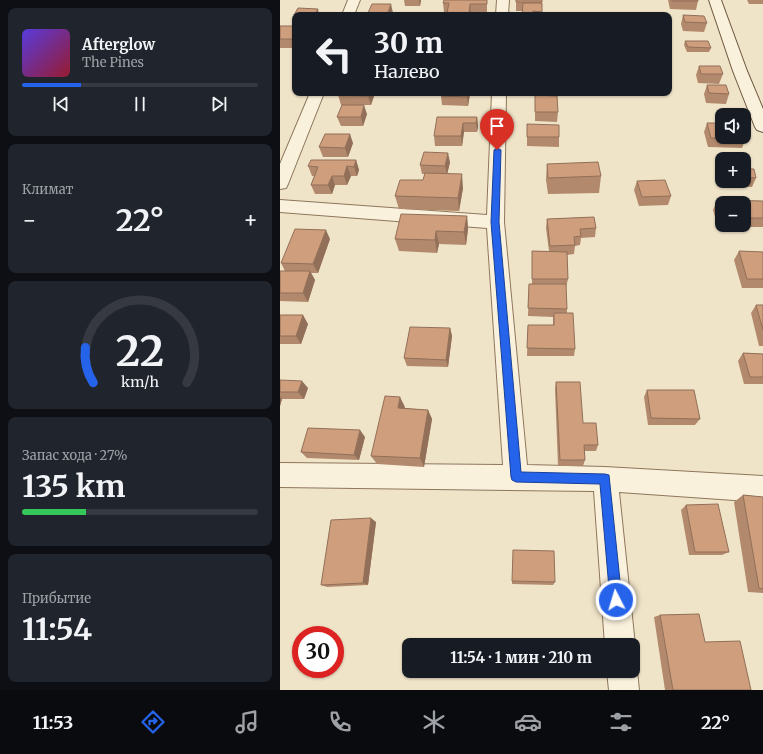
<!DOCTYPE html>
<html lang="ru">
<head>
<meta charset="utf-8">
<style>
	:root { --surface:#171b24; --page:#20242c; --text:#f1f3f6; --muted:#9ea1a6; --line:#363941; --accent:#2563eb }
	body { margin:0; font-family:Merriweather,serif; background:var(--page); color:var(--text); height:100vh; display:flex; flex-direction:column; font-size:15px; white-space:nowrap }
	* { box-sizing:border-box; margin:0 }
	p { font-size:13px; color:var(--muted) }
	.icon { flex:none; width:22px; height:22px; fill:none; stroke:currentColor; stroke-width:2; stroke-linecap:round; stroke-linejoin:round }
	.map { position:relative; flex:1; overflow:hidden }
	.sheet { display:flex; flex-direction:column; gap:8px; padding:8px; background:#0d0f14; width:280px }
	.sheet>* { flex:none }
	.top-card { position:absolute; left:12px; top:12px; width:380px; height:84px; border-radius:8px; box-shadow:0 1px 3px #0004; background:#171b24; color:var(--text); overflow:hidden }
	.fabs { position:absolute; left:435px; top:108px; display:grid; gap:8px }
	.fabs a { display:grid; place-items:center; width:36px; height:36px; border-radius:8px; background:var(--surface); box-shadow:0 1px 3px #0004; font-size:20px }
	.speed { position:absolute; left:12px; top:626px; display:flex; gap:8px; font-size:20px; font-weight:700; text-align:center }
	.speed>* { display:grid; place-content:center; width:52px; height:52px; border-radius:50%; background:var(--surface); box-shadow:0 1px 3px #0004; line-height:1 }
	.speed .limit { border:6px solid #d22; background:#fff; color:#111 }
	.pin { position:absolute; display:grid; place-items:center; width:34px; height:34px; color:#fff; margin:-41px -17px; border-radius:50% 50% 50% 0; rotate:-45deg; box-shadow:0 0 4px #0007 }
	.pin .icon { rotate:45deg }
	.me { position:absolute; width:44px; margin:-22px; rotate:355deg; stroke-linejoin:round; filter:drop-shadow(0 0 3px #0008) }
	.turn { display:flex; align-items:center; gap:14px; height:84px; padding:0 16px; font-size:18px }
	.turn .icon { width:52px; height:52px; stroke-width:2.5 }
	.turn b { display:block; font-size:28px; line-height:34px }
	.big { font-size:30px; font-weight:700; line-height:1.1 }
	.sheet .widget { flex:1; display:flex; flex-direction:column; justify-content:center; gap:6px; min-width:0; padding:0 14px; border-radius:8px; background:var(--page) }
	.sheet .dial { align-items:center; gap:0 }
	.dial svg { height:104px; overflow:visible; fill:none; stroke:var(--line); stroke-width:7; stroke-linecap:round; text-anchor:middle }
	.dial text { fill:var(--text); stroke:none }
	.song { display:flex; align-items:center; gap:12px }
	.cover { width:48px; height:48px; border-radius:6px; background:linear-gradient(135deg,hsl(250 70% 55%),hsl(350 70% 35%)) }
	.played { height:4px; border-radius:2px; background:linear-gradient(90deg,var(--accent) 25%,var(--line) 25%) }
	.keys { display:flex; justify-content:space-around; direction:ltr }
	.heat { display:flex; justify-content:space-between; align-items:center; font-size:22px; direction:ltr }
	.charge { height:6px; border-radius:3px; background:linear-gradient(90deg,#34c759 27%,var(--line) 0) }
	.trip { position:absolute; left:122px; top:638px; width:238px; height:40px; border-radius:8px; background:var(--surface); box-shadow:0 1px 3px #0004; font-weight:700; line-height:40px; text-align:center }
	.tabs { display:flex; height:64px; justify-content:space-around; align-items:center; background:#090b0e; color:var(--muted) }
	.tabs .icon { width:28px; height:28px }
	.tabs .active { color:var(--accent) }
	.tabs b { font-size:18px; color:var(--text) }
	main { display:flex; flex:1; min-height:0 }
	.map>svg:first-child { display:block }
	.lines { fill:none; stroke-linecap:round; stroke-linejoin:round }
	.street-casing { stroke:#8d765c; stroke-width:2 }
	.secondary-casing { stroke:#6f573f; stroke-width:2 }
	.street { fill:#faf1dc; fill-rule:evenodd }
	.secondary { fill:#faf1dc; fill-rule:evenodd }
	.wall { fill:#b2896c; fill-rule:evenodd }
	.shaded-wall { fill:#916f58 }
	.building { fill:#cf9f7d; stroke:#916f58 }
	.route { fill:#2563eb; stroke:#184099 }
</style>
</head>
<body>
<main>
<section class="sheet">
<div class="widget">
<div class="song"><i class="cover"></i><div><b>Afterglow</b><p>The Pines</p></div></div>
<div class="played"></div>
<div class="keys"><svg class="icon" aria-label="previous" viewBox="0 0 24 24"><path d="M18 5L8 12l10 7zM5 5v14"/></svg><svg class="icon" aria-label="pause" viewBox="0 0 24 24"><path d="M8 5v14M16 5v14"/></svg><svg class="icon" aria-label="next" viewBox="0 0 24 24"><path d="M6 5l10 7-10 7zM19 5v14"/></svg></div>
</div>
<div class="widget"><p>Климат</p>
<div class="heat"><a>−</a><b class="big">22°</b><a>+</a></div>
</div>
<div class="widget dial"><svg viewBox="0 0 100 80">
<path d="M14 69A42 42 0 1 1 86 69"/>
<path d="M14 69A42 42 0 0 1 8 42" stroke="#2563eb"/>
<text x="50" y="56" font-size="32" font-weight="700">22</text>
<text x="50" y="72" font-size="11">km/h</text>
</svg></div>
<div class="widget"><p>Запас хода · 27%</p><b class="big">135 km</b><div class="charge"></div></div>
<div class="widget"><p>Прибытие</p><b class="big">11:54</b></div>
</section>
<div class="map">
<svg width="483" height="690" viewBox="0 0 483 690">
	<rect width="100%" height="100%" fill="#f0e4c8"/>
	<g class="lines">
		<defs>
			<path id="street" d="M68,0h12l-6,15h-12z
				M217,0h12l-1,15h-12z
				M30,93h14l-36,91 -2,4 -6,1v-25z
				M212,93h14l-2,129 23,243 78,2 158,9v26l-144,-10 16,153 -2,4v-4h-28l-11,-154 -314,-4v-24l223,2 -16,-237 -207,-16v-12l207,15z
				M353,661l4,10 2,19h-30l-2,-19h26z"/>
			<path id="secondary" d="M429,0h12l26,71 16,38v23l-6,-2 -2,-3 -22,-56z"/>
		</defs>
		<use href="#street" class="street-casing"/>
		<use href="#secondary" class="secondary-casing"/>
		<use href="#street" class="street"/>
		<use href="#secondary" class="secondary"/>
	</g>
	<path class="wall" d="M124,0h17l-1,6h-15z
		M207,0v13h-16v2h-23v-3h-4l-1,-9z
		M236,0h26v15h-20v-4h-6z
		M388,0h30v1l-2,9 -26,-1z
		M467,0h16v4h-14z
		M403,15l24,8 -3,9 -21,-1 -2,-7z
		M15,26v22h-15v-21z
		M405,41l26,7 -2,4h-22l-3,-7z
		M419,66l24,8 -4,10 -21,-1 -2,-8z
		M427,85l22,9 -3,10 -20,-1 -2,-9z
		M95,93l-4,12h-30l-3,-10z
		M162,93h41l-1,1h-12l-2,12 -26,-1 -1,-9z
		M255,95l23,17 -1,10 -22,-1z
		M87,114l-4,12h-22l-4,-9z
		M197,117l1,9 -1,6h-13l-2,14h-27l-1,-10z
		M427,123l39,15 -4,10 -34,-1 -4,-15z
		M247,124l32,13v10l-32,-1z
		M73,143l-5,14h-25l-4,-10z
		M76,160l3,10 -2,6h-6l-4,9h-12l-3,9h-17l-4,-9 3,-9h-2l-4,-10z
		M170,162l-3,12 16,14 -4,23 -60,-2 -4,-13 28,-16 2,-6h-3l-2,-9z
		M267,164l54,12 -2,17 -51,1 -2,-14z
		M464,169l12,9 -4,9 -23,-1 -1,-5h16z
		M357,181l34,15 -3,9 -29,1 -5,-16z
		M437,200l46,1v26h-45l-5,-17zM442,203h22v22h-22z
		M187,216l1,13 -2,16 -27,-1 -2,9 -38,-2 -4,-12z
		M267,219l49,9 -1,9 -14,1 -1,7 -5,1 -1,8 -7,1 1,24 -2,9 1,21v4l8,36 -1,7h-47l1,-31h25v-8l-25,-1 1,-32h3v-33h17l-3,-23z
		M50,239l-12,34h-7l4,7 -7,22 -28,-1v-30h5l-4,-8z
		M459,251l24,1v36h-21l-8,-28z
		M476,305h7v41h-4l-8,-33z
		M0,315l28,9 -7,20h-21z
		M170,328l2,8 -4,31 -41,-1 -3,-8z
		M463,353l20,1v30h-19l-6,-23z
		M0,380l28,8 -4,11h-22l-2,7z
		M276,382l27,41 15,22 -2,6h-12l1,9 -2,6h-25l-3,-77z
		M367,390l53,29 -5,6h-47l-4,-28z
		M125,407l-1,1 24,2 4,9 -8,48 -47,-3 -6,-8z
		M85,437l-6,23 -52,-2 -6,-6z
		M463,495l20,2v96l-15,-1 -14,-90z
		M406,505l43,47 -7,3h-33l-8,-45z
		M96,522l-8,63 -41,2 -6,-2z
		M232,581l43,1 -2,3 -41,-1z
		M380,615l45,27 46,48h-86l-11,-73z"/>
	<path class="shaded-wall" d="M139,0h2l-1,6z
		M111,4l2,9 -1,2h-5z
		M190,4l1,9v2h-2z
		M38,9l1,5 -1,1h-4z
		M89,93h6l-4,12 -3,-9z
		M188,93h2v1l-2,12 -1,-9z
		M84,105l3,9 -4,12 -2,-9z
		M197,117l1,9 -1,6 -1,-9z
		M183,123l1,9 -2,14 -1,-10z
		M70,134l3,9 -5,14 -3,-9z
		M168,153l2,9 -3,13 -2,-9z
		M76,160l3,10 -2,6 -3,-9z
		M67,166l4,10 -4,9 -3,-9z
		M182,174l1,14 -4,23 -1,-13z
		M52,176l3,9 -3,9 -4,-9z
		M187,216l1,13 -2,16 -2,-13z
		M46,230l4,9 -12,34 -5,-9z
		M156,231l3,13 -2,9 -2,-13z
		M30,271l5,9 -7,22 -5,-9z
		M23,315l5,9 -7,20 -5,-8z
		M170,328l2,8 -4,31 -2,-7z
		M22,381l6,7 -4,11 -6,-7z
		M0,396l2,3 -2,7z
		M120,397l5,10 -2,11 -5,-10z
		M148,410l4,9 -8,48 -4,-9z
		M80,430l5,7 -6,23 -5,-5z
		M91,518l5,4 -8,63 -5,-2z"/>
	<path class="building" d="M164,0h43v4h-17l-1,9h-22l2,-10h-6z
		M236,0h26v2h-26z
		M392,0h26v1h-26z
		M243,3h19v9l-9,-1v4h-11z
		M92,4h19l-4,11h-20z
		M18,8l20,1 -4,6h-20z
		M403,15l21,1 3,7 -22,-1z
		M0,26h15v13h-15z
		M405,41h23l3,7 -23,-1z
		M419,66h21l3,8h-22z
		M427,85h19l3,9 -20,-1z
		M59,93h30l-1,3 -30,-1z
		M162,93h26l-1,4 -26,-1z
		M255,95l22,1 1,16h-23z
		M62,105h22l-3,12h-24z
		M157,117h40l-1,6h-13l-2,13h-27z
		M427,123h15v14h22v-4l2,5h-35z
		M247,124l32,1v12h-32z
		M45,134h25l-5,14 -26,-1z
		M144,152l24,1 -3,13 -25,-1z
		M31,160h45l-2,7 -7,-1 -3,10h-12l-4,9h-17l7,-18 -10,-1z
		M318,162l3,14 -53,2 -1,-14z
		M464,169h10l2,9 -12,-1z
		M145,173l37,1 -4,24 -63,-2 5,-16h23z
		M385,180l6,16 -29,1 -5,-16z
		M437,200l46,1v17h-19v-15h-22v14z
		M121,214l66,2 -3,16 -28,-1 -1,9 -40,-1z
		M314,217l2,11 -16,1 1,7 -7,1 1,8 -25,1 -3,-27z
		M15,229l31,1 -13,34 -32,-1z
		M252,251l35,1 1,27h-36z
		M459,251l24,1v27h-16z
		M0,271h30l-7,22h-23z
		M249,284h37l1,25 -39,-1z
		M476,305h7v25z
		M274,313h19l2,36 -48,-1 1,-23h26z
		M0,315h23l-7,21h-16z
		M130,327l40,1 -4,32 -42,-2z
		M463,353l20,1v23h-13z
		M0,380l22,1 -4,11h-18z
		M276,382h24l3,41h13l2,22h-14l1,15h-25z
		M367,390h47l6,29 -49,-1z
		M105,396l15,1 -2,11 30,2 -8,48 -49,-2z
		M28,428l52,2 -6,25 -53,-3z
		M463,495l20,2v92l-4,-1z
		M438,504l11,48h-34l-9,-47z
		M91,518l-8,65 -42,2 10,-65z
		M233,550l41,1 1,31 -43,-1z
		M419,614l6,28 35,-1 11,49h-78l-13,-75z"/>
	<path class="route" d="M217,148l4,2 -2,72 22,250 84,2 4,1 13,125 -2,4 -4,2 -5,-2 -1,-4 -10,-116 -84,-2 -4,-2 -1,-3 -20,-255 3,-72z"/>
</svg>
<div class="fabs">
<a><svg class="icon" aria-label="sound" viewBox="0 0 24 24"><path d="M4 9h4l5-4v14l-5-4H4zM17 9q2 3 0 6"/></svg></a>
<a>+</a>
<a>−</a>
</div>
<div class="speed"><div class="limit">30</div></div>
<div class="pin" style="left:217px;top:150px;background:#d93025"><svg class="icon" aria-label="arrive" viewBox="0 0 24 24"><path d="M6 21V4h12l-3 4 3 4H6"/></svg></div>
<svg class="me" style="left:336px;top:600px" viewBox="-20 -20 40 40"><circle r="17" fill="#2563eb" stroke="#fff" stroke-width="3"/><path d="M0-11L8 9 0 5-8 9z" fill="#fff"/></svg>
<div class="trip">11:54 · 1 мин · 210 m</div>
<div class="top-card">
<div class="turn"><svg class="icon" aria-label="left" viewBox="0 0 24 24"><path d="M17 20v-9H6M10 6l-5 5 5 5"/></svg><div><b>30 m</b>Налево</div></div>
</div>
</div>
</main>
<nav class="tabs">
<b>11:53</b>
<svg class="icon active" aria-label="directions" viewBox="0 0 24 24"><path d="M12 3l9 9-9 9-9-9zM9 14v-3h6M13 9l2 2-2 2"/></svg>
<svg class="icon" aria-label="music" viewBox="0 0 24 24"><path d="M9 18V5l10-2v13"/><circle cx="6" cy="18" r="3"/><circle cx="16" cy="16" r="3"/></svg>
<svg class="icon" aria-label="phone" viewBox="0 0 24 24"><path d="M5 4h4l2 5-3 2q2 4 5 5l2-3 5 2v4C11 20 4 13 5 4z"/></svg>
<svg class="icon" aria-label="climate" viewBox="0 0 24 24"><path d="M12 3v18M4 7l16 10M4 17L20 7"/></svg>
<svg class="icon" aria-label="car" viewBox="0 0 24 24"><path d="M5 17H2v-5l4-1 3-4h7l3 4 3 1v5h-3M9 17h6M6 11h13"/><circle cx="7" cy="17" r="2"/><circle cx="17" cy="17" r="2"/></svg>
<svg class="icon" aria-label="filters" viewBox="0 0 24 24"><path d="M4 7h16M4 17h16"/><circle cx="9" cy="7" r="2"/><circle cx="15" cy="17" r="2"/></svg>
<b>22°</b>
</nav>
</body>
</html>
